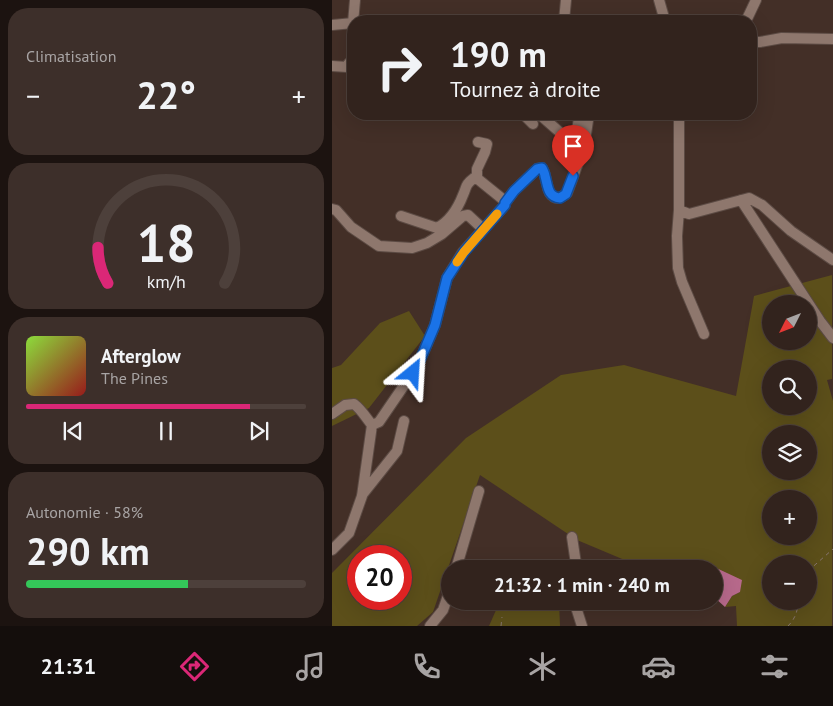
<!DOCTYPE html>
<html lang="fr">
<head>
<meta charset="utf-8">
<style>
	:root { --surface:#32231d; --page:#3d2f2a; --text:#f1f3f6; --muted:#a8a4a4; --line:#4d403b; --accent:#db2777 }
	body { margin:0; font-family:"PT Sans",sans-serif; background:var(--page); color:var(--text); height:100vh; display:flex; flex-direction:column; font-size:19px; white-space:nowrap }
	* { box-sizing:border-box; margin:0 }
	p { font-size:16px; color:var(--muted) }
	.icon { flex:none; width:28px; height:28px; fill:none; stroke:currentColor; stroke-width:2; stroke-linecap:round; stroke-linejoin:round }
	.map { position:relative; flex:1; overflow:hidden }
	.side { display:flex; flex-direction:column; gap:8px; padding:8px; background:#1c1310; width:332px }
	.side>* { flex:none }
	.banner { position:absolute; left:15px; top:15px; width:410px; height:105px; border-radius:20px; box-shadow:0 5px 20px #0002,0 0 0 1px var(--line); background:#32231d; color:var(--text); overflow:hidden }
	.needle { width:32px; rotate:228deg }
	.controls { position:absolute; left:430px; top:295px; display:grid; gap:10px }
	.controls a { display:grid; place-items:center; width:55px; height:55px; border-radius:50%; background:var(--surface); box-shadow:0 5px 20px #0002,0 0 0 1px var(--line); font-size:25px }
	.speed { position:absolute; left:15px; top:545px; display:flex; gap:10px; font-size:25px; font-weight:700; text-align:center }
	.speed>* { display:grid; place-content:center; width:65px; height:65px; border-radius:50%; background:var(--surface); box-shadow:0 5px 20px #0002,0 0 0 1px var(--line); line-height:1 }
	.speed .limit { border:8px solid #d22; background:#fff; color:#111 }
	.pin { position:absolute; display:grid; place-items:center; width:42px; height:42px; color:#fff; margin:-51px -21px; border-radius:50% 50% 50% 0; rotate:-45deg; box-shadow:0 0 5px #0007 }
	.pin .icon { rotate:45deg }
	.me { position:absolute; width:55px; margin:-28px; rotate:27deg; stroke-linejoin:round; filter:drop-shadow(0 0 4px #0008) }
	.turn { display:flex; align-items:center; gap:18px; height:105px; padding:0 20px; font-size:22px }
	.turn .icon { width:65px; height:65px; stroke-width:2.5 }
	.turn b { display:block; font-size:35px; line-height:42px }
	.big { font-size:38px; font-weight:600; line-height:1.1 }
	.side .widget { flex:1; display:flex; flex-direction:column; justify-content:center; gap:8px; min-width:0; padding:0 18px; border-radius:20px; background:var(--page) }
	.side .dial { align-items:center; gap:0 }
	.dial svg { height:130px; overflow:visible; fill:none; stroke:var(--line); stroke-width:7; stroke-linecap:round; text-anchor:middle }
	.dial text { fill:var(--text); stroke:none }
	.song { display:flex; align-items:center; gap:15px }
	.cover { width:60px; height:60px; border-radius:8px; background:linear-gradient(135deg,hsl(90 70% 55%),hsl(0 70% 35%)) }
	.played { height:5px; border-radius:2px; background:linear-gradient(90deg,var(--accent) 80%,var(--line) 80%) }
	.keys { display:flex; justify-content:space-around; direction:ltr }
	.heat { display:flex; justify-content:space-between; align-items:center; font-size:28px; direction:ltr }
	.charge { height:8px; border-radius:4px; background:linear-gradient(90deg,#34c759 58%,var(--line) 0) }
	.trip { position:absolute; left:109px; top:560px; width:282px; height:50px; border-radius:25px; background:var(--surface); box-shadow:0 5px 20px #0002,0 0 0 1px var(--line); font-weight:600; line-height:50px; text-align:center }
	.tabs { display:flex; height:80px; justify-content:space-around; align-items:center; background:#140e0c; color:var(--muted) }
	.tabs .icon { width:35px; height:35px }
	.tabs .current { color:var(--accent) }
	.tabs b { font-size:22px; color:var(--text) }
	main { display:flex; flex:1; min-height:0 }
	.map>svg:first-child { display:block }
	.green { fill:#5c4f1a; fill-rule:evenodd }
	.water { fill:#b7698b }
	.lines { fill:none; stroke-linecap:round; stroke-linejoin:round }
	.minor-casing { stroke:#5c4b44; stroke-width:12 }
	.path { stroke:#86746d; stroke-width:1; stroke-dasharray:4 4; stroke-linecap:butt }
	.minor { stroke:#8e776d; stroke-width:10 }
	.route-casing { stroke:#114b97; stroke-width:12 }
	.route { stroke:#1a73e8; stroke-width:9 }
	.slow { stroke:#f59e0b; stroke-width:9 }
</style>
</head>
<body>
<main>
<section class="side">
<div class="widget"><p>Climatisation</p>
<div class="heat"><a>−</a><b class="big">22°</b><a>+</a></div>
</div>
<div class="widget dial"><svg viewBox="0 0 100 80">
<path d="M14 69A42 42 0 1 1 86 69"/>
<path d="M14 69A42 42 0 0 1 8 47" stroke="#db2777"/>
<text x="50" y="56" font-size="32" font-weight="700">18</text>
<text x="50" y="72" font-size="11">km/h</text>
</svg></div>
<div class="widget">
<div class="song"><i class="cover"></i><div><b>Afterglow</b><p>The Pines</p></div></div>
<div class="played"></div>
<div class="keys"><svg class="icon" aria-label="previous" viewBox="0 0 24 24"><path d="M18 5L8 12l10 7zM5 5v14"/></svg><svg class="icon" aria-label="pause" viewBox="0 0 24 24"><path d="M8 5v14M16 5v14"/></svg><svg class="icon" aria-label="next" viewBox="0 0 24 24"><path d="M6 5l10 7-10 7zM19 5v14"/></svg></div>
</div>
<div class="widget"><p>Autonomie · 58%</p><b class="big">290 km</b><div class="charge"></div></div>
</section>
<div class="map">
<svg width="501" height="626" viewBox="0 0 501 626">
	<rect width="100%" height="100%" fill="#432f27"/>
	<path class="green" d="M500,275v104l-5,1 6,21 -1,225h-95l-1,-20 -11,1 7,-11 8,-4 -28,-26 -5,3h-61l-69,-29 -97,-65 -47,137 -16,14h-85v-53l134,-135 95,-63 63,-10 112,31 18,-100zM439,304h37v37h-37zM439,369h37v37h-37zM439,434h37v37h-37zM439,499h37v37h-37zM26,556h43v43h-43zM439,564h37v37h-37z
		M77,311l16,25 -56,72 -37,18v-58l9,-3 39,-42z
		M168,601h59l1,25h-71z"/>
	<path class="water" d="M380,566l30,14 -2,12 -8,4 -7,11 -10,-9 -1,-29h-7z"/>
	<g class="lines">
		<defs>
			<path id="minor" d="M327,0l6,21
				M232,21l2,-21
				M414,21l10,-21
				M21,23l2,-23
				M0,25l21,-2
				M419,42h9l22,-4 51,1
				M0,66l15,1 2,-4
				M191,114l10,10
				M207,114l24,21 17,24
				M347,114v96l-2,26 1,32 4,14 22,52
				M237,144l7,-10 4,-20
				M145,179v-10l8,-17 2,-8 -9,-2
				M409,200l79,121 13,17
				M173,203l9,-12 23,-22 5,-1c1,2 3,6 3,8 1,3 1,6 2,8 2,12 9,19 20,9l17,-46 5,-33
				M0,209l4,1 15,17 28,19 33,2 15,-5 15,-9 21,-18 5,-1 15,14
				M347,210l10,4 60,-16 13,7 29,26 42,29
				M0,414l13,-9 9,-1c8,6 12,14 18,21l7,-3 39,-57 17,-40 12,-47 16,-26 42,-47v-4l-26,-21 -5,-2c-9,7 -7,8 -11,17 -5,13 -13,26 -26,33l-36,-12
				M30,495l35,-44 7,-30
				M240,537l4,27 -1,5
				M0,550l17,-17 13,-37 10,-71
				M124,569l23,-78
				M242,601l8,25
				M98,626l13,-16 7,-20"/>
		</defs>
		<use href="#minor" class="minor-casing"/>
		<path class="path" d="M476,571l25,-22
			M169,626l1,-9
			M456,626c7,-7 10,-15 10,-25"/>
		<use href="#minor" class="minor"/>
	</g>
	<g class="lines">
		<defs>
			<path id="route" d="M81,373l5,-8 17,-40 12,-47 17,-26 41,-47v-2l9,-12 23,-22 5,-1c1,2 3,6 3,8 3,9 2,21 15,22l6,-4 7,-18"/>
		</defs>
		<use href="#route" class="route-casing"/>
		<use href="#route" class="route"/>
		<path class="slow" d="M125,262l7,-10 33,-38"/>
	</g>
</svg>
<div class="controls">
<a><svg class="needle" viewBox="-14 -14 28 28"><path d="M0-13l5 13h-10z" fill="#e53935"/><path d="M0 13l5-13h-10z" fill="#a8a4a4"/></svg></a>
<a><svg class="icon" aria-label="search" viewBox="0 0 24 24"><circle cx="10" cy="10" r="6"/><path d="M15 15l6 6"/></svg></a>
<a><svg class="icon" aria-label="layers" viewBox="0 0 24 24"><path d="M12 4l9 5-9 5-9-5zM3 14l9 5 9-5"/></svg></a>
<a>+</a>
<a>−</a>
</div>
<div class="speed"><div class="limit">20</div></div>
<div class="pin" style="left:241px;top:176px;background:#d93025"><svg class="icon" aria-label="arrive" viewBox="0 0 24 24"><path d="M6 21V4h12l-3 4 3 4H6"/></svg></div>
<svg class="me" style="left:81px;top:373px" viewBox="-20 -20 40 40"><path d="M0-17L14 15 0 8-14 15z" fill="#1a73e8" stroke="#fff" stroke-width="4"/></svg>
<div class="trip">21:32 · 1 min · 240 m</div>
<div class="banner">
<div class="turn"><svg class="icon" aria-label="right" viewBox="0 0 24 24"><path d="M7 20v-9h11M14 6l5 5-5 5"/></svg><div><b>190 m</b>Tournez à droite</div></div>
</div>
</div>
</main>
<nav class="tabs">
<b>21:31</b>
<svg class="icon current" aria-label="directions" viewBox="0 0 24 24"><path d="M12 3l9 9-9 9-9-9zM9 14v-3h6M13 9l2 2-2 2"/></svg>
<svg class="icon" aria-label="music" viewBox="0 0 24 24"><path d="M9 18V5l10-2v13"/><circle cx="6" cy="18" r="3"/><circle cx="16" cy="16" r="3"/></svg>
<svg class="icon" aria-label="phone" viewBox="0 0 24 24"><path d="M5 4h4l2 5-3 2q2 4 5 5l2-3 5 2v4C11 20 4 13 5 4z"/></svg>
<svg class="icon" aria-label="climate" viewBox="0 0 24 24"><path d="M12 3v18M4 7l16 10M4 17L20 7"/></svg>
<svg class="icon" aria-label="car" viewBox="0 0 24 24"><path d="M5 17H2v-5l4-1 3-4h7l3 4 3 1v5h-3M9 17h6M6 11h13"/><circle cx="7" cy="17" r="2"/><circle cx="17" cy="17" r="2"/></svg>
<svg class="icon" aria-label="filters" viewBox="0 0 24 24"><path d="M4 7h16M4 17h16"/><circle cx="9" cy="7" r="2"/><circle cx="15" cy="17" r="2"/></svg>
</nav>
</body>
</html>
